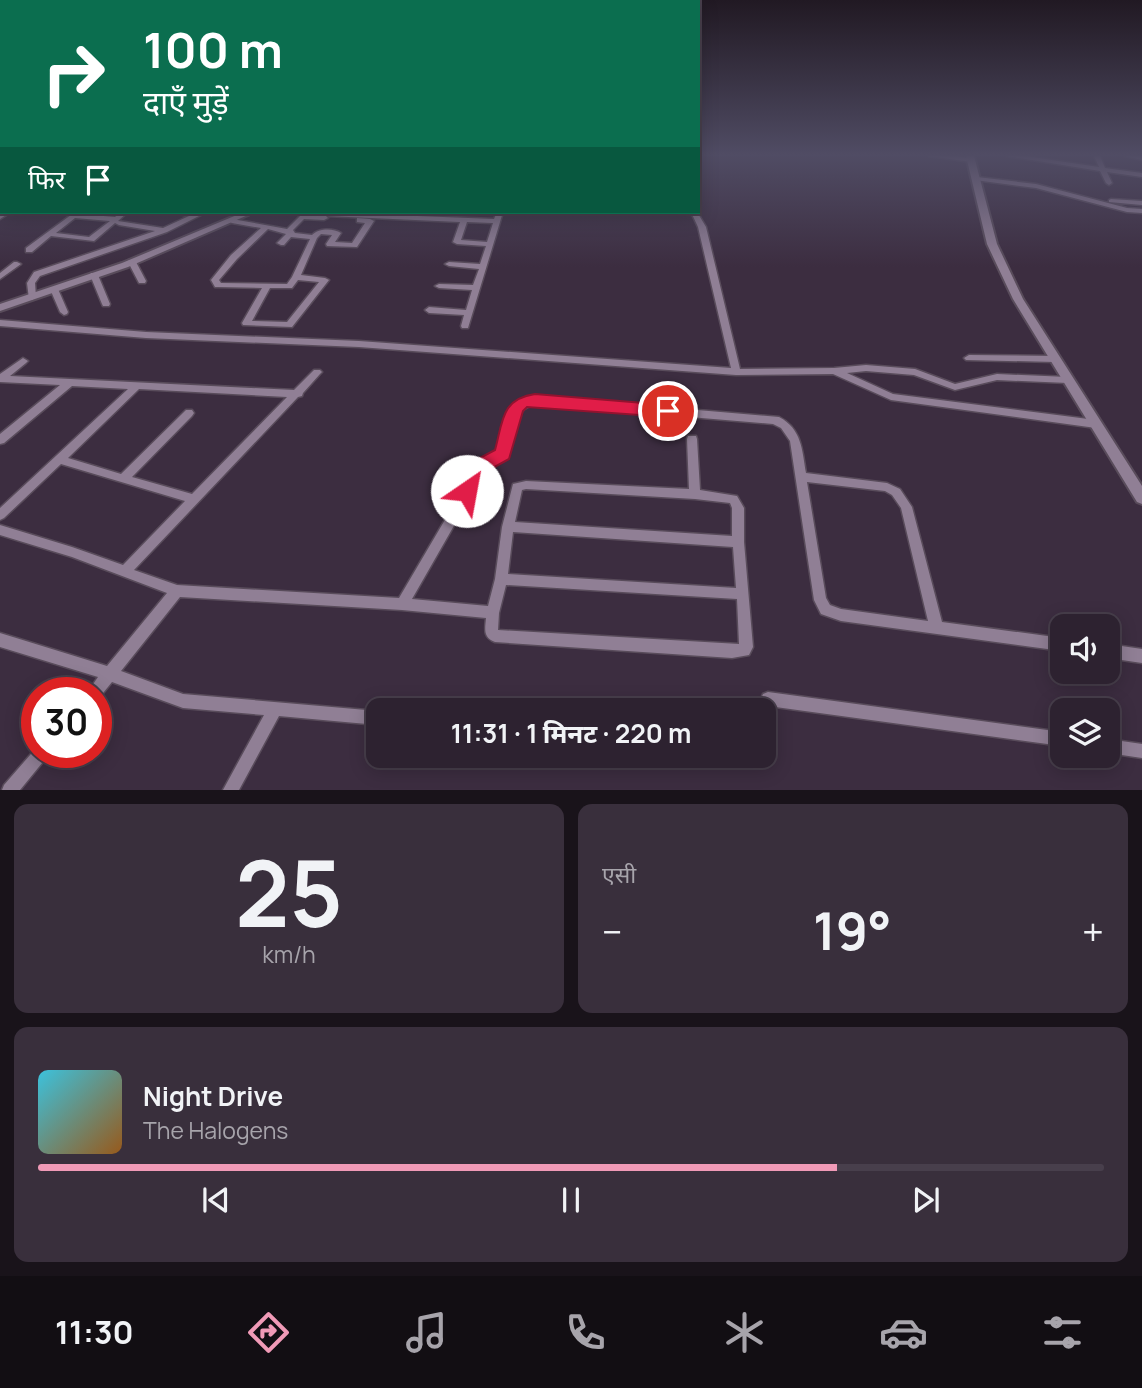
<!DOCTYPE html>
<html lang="hi">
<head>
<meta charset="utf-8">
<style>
	:root { --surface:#2d2230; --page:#392f3c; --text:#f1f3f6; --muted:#a7a4ab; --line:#483f4c; --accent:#f09ab7 }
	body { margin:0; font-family:Manrope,"Noto Sans Devanagari",sans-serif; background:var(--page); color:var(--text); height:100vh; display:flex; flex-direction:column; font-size:26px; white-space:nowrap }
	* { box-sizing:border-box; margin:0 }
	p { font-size:23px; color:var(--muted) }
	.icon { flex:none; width:38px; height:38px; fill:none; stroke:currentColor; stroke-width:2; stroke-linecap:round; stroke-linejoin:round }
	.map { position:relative; height:790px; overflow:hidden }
	.drawer { display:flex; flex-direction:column; gap:14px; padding:14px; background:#19131a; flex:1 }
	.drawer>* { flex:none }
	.guide { position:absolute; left:0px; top:0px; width:700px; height:214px; box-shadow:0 4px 18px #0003,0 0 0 2px var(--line); background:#0b6e4f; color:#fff; overflow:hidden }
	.buttons { position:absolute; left:1050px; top:614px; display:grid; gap:14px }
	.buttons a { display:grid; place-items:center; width:70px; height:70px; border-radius:14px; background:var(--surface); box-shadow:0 4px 18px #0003,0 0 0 2px var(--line); font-size:35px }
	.speed { position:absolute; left:21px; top:677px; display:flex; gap:14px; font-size:35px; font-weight:700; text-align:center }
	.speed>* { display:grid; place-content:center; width:91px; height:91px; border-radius:50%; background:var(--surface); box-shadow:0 4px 18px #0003,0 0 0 2px var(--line); line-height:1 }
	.speed .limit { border:10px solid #d22; background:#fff; color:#111 }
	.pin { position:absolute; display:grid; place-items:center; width:60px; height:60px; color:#fff; margin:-30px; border:4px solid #fff; border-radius:50%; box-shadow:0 2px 7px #0007 }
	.me { position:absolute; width:77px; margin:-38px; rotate:33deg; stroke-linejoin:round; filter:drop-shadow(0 0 5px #0008) }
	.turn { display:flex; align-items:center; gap:24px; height:147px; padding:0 28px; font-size:32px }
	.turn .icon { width:91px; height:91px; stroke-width:2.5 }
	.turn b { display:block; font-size:49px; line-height:60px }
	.then { display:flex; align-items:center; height:66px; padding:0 28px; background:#0003; gap:14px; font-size:26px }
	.big { font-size:52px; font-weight:700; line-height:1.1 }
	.drawer .widget { flex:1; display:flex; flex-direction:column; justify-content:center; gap:10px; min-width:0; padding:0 24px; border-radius:14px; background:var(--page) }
	.drawer .dial { align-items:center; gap:0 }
	.dial b { font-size:91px; line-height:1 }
	.song { display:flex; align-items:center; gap:21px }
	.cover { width:84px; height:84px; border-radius:10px; background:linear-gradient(135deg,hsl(190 70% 55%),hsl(30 70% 35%)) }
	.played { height:7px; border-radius:4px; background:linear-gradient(90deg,var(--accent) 75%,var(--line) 75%) }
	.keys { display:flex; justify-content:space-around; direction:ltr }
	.heat { display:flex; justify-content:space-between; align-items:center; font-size:38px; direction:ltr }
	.drawer .tiles { flex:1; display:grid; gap:14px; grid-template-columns:1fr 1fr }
	.widget:last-child { grid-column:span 2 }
	.trip { position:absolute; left:366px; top:698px; width:410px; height:70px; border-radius:14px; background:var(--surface); box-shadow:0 4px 18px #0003,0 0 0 2px var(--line); font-weight:700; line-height:70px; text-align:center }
	.tab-bar { display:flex; height:112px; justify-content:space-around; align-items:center; background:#120e13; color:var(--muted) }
	.tab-bar .icon { width:49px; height:49px }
	.tab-bar .selected { color:var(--accent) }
	.tab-bar b { font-size:32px; color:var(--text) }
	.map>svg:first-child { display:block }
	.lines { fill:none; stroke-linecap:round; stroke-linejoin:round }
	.street-casing { stroke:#594c5b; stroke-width:3 }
	.secondary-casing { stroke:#594c5b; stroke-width:4 }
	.street { fill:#907f95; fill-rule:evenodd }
	.secondary { fill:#907f95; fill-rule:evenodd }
	.route { fill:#e11d48; stroke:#92132f; stroke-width:2 }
</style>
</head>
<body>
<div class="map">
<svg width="1142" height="790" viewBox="0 0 1142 790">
	<rect width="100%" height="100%" fill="#3c2d40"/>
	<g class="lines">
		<defs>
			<path id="street" d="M929,156c15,0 32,-1 45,4l-3,2z
				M1007,156h18l74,11 -5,-11h6l5,12 37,5v4l-35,-5 5,11 -3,2 -3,-2 -6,-12z
				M1125,156h17v4z
				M2,173v4l-2,1v-4z
				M977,177l59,7 91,24 15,1v4l-15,-1 -91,-24 -61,-8 -1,-1z
				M0,183h2v5l-2,-1z
				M1111,199l31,2v4l-33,-3v-2z
				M0,203h2v4h-2z
				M4,212h7l-11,7v-5z
				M75,212h7l-2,2 35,3 6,-5h7l-10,9 45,7 26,-12 -15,-3 -1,-1h34l-40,20 -127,44 -5,7 1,14 -4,3 -3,-1 -2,-16 7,-11 121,-41 -36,-6 -4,-2 -21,18 -43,-5 -19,16h-6v-4zM75,218l35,3 -21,16 -33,-4z
				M315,212l179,7 3,-7h6l-35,116h-6l-1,-2 3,-11 -35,-2 -4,-3 4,-3 37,3 6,-20 -33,-2 -4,-2 4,-2 34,1 6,-16 -30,-3 -4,-2 4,-2 31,2 6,-18 -29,-2 -4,-2 7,-20 -134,-6 2,2 -4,2 -20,-1 -11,11 2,3 17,2c7,-7 21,-7 29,-2l-6,9 17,1 13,-20 -8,-1v-4l13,1 4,2 -17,26 -30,-1 -1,-2 6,-9 -11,-1 -4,4 -16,37 24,3 4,2 -37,47 -49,-2 -1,-2 20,-35 -44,-1h-3l-4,-7 20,-25 30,-27 -29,-5 -4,-2 4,-2 55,10 13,-13 15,-1 -1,-1zM467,222l26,1 -6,19 -26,-2zM268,229l18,5 -9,9 4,2h3l7,-8 19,2 -18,38 -5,7 -66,-1 -2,-3 18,-21zM298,280l21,2 -32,40 -35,-1 18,-33h22z
				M691,212h6l9,15 34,142 94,-1 32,-3 49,4 40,15 42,-10 71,3 5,3 -5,3 -71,-3 -42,10 -41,-15 -48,-4 -19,2 46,21 203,26 4,1 1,3 -1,3 -4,1 -205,-28 -58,-26 -97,1 -377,-28 -213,-9 -146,-12v-6l146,12 213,9 372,27 -33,-141z
				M129,260h6l11,21 -1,2h-6l-11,-21z
				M14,262h3l4,2 -21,15v-6z
				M91,273h3l4,2 12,29 -1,2h-6l-1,-2 -12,-29z
				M51,287h3l4,2 10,23 -1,2 -3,1 -4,-3 -10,-23z
				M969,355l86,1 5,3 -5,3 -89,-2 -2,-2z
				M23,358l5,3 -2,2 -16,13 284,14 20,-20h6l2,2 -2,2 -17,19 -1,3 -4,1 -164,173 43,15 222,13 80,-136 21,-14c6,-27 4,-43 35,-52l244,21c23,12 23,33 27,56l81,10 13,6 12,18 30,115 120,16v13l-221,-30 -20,-7 -7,-14 -24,-159 -9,-13 -8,-4 -238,-20c-24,6 -19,30 -26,49l-22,15 -75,131 76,7 7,-27 7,-52 11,-43 13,-3 163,8 -2,-50 1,-3h8l1,3 3,51 37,6 7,12v34l9,105 -4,8 -17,3 -237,-16c-12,-5 -10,-12 -9,-24l-84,-8 -222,-13 -59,74 62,23 195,17v14l-99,-9 -40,74h-16l41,-75 -81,-7 -71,-26 -13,16 -3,1v-6h-9l11,-16 -98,-30v-14l107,33 60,-73 -95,-36 -72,-22v-10l72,22 51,18 62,-64 -124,-37 -57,54 -4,2v-12l128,-119 -56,-3 -68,57 -4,1v-10l60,-49 -60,-3v-8zM139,389l148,8 -95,97 -60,-17 60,-61 2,-3 -2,-3h-6l-65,64 -53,-16zM807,482l78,9 7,4 9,13 27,113 -87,-12 -11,-4 -4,-7zM526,489l169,10 35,4 2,5v28l-217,-14 7,-32zM513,532l220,15 3,41 -228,-14zM506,585l231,14 2,45 -241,-14 1,-17z
				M1108,644l34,5v14l-34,-5z
				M768,692l294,40v14l-294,-40 -5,-2 -2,-5 2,-5z
				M1108,739l34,5v14l-34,-5z
				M37,747v5h12l-2,5 -27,33h-18l2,-5z"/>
			<path id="secondary" d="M966,156h8l23,88 26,55 119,187v18l-5,-2 -124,-203 -26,-55z
				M244,212h11l-127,55 -128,44v-7l122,-41z"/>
		</defs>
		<use href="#street" class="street-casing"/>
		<use href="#secondary" class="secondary-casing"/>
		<use href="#street" class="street"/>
		<use href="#secondary" class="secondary"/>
	</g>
	<linearGradient id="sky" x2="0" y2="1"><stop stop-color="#211923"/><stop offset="0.58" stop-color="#504c64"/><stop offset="1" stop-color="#504c64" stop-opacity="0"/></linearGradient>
	<rect width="1142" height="267" fill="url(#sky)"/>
	<path class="route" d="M535,394l133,11 8,6 -8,6 -141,-10 -4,4 -14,48 -20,11 -15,26 -7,2 -6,-2 -3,-5 18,-31 19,-10c8,-29 6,-51 40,-56z"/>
</svg>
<div class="buttons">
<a><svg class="icon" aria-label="sound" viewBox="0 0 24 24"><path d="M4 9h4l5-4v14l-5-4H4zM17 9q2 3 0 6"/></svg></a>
<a><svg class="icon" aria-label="layers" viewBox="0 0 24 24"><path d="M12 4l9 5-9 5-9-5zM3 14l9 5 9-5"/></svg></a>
</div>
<div class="speed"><div class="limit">30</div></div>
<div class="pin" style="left:668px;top:411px;background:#d93025"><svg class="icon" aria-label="arrive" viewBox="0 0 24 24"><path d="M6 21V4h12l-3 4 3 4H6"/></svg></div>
<svg class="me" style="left:467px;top:491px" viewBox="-20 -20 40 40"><circle r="19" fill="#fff"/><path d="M0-13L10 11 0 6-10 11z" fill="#e11d48"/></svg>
<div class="trip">11:31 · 1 मिनट · 220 m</div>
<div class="guide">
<div class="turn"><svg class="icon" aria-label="right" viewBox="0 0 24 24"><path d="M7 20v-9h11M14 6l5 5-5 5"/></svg><div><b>100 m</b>दाएँ मुड़ें</div></div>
<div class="then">फिर<svg class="icon" aria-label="arrive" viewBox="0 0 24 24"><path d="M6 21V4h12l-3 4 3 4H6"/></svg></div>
</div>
</div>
<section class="drawer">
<div class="tiles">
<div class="widget dial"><b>25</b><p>km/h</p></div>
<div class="widget"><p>एसी</p>
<div class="heat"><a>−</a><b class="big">19°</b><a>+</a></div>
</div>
<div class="widget">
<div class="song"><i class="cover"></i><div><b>Night Drive</b><p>The Halogens</p></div></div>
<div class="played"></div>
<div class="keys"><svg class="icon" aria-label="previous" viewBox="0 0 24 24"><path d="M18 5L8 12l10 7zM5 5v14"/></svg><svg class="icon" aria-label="pause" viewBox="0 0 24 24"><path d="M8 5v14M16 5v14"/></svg><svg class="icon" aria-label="next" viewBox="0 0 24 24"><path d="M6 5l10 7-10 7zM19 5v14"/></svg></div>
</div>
</div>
</section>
<nav class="tab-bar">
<b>11:30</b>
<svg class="icon selected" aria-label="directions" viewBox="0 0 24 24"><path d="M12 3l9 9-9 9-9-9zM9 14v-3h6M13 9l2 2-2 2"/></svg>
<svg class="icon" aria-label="music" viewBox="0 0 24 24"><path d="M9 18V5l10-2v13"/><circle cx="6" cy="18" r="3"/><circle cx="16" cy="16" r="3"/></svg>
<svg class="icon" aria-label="phone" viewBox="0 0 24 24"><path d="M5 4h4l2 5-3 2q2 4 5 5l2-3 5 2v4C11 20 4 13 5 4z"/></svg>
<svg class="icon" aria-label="climate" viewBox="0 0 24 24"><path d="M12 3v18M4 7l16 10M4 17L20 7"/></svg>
<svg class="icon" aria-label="car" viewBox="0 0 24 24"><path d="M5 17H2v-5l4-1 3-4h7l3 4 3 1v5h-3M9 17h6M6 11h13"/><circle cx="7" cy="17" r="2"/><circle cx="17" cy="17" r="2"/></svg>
<svg class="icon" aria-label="filters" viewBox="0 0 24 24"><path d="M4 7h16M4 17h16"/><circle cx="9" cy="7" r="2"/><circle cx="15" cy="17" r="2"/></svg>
</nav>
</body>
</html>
